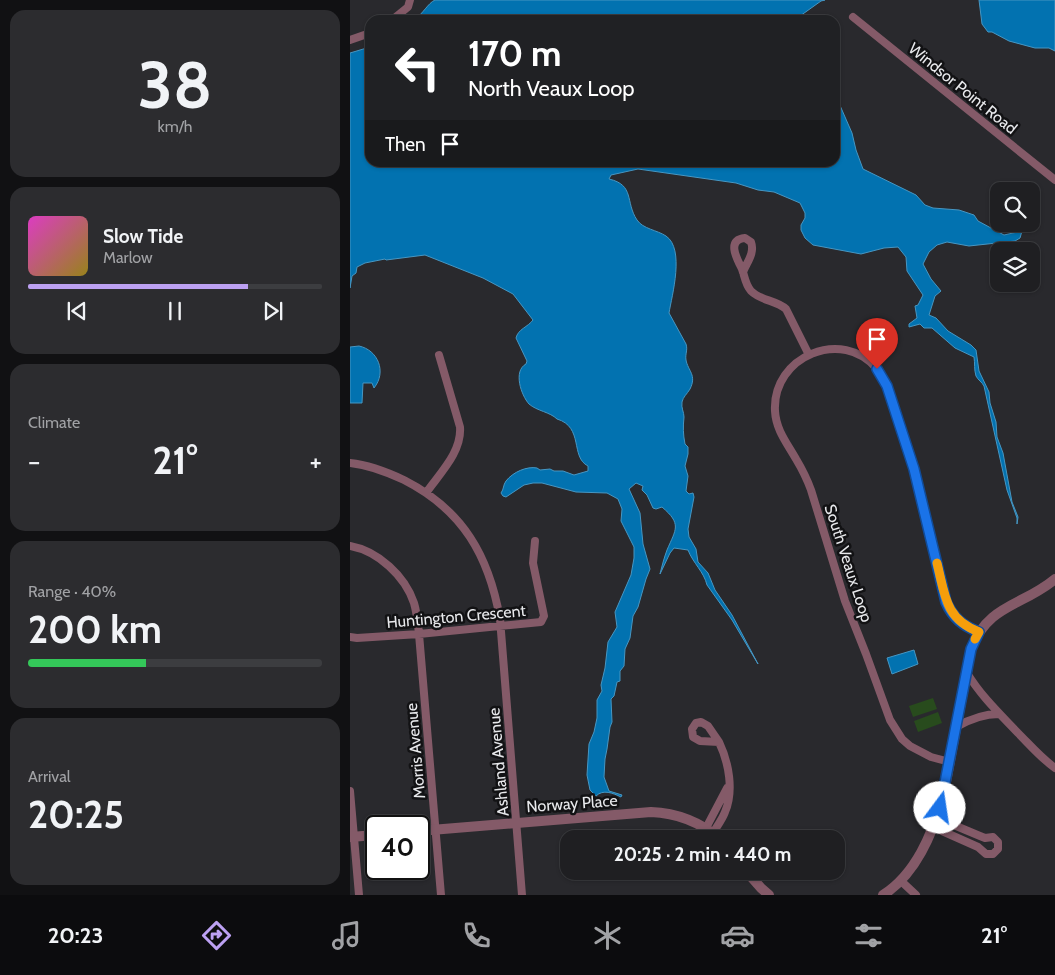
<!DOCTYPE html>
<html lang="en">
<head>
<meta charset="utf-8">
<style>
	:root { --surface:#1f1f22; --page:#2c2c2f; --text:#f1f3f6; --muted:#a1a2a5; --line:#3c3d40; --accent:#bca0f2 }
	body { margin:0; font-family:Cabin,sans-serif; background:var(--page); color:var(--text); height:100vh; display:flex; flex-direction:column; font-size:19px; white-space:nowrap }
	* { box-sizing:border-box; margin:0 }
	p { font-size:16px; color:var(--muted) }
	.icon { flex:none; width:28px; height:28px; fill:none; stroke:currentColor; stroke-width:2; stroke-linecap:round; stroke-linejoin:round }
	.map { position:relative; flex:1; overflow:hidden }
	.sheet { display:flex; flex-direction:column; gap:10px; padding:10px; background:#111113; width:350px }
	.sheet>* { flex:none }
	.guide { position:absolute; left:15px; top:15px; width:475px; height:152px; border-radius:15px; box-shadow:0 1px 4px #0004,0 0 0 1px var(--line); background:#202124; color:#fff; overflow:hidden }
	.fabs { position:absolute; left:640px; top:182px; display:grid; gap:10px }
	.fabs a { display:grid; place-items:center; width:50px; height:50px; border-radius:10px; background:var(--surface); box-shadow:0 1px 4px #0004,0 0 0 1px var(--line); font-size:25px }
	.speed { position:absolute; left:15px; top:815px; display:flex; gap:10px; font-size:25px; font-weight:700; text-align:center }
	.speed>* { display:grid; place-content:center; width:65px; height:65px; border-radius:50%; background:var(--surface); box-shadow:0 1px 4px #0004,0 0 0 1px var(--line); line-height:1 }
	.speed .limit { border:2px solid #111; border-radius:8px; background:#fff; color:#111 }
	.pin { position:absolute; display:grid; place-items:center; width:42px; height:42px; color:#fff; margin:-51px -21px; border-radius:50% 50% 50% 0; rotate:-45deg; box-shadow:0 0 5px #0007 }
	.pin .icon { rotate:45deg }
	.me { position:absolute; width:55px; margin:-28px; rotate:14deg; stroke-linejoin:round; filter:drop-shadow(0 0 4px #0008) }
	.turn { display:flex; align-items:center; gap:18px; height:105px; padding:0 20px; font-size:22px }
	.turn .icon { width:65px; height:65px; stroke-width:2.5 }
	.turn b { display:block; font-size:35px; line-height:42px }
	.then { display:flex; align-items:center; height:48px; padding:0 20px; background:#0003; gap:10px; font-size:19px }
	.big { font-size:38px; font-weight:800; line-height:1.1 }
	.sheet .tile { flex:1; display:flex; flex-direction:column; justify-content:center; gap:8px; min-width:0; padding:0 18px; border-radius:15px; background:var(--page) }
	.sheet .dial { align-items:center; gap:0 }
	.dial b { font-size:65px; line-height:1 }
	.song { display:flex; align-items:center; gap:15px }
	.cover { width:60px; height:60px; border-radius:8px; background:linear-gradient(135deg,hsl(310 70% 55%),hsl(50 70% 35%)) }
	.played { height:5px; border-radius:2px; background:linear-gradient(90deg,var(--accent) 75%,var(--line) 75%) }
	.keys { display:flex; justify-content:space-around; direction:ltr }
	.heat { display:flex; justify-content:space-between; align-items:center; font-size:28px; direction:ltr }
	.charge { height:8px; border-radius:4px; background:linear-gradient(90deg,#34c759 40%,var(--line) 0) }
	.trip { position:absolute; left:210px; top:830px; width:285px; height:50px; border-radius:15px; background:var(--surface); box-shadow:0 1px 4px #0004,0 0 0 1px var(--line); font-weight:800; line-height:50px; text-align:center }
	.tab-bar { display:flex; height:80px; justify-content:space-around; align-items:center; background:#0c0c0e; color:var(--muted) }
	.tab-bar .icon { width:35px; height:35px }
	.tab-bar .selected { color:var(--accent) }
	.tab-bar b { font-size:22px; color:var(--text) }
	main { display:flex; flex:1; min-height:0 }
	.map>svg:first-child { display:block }
	.green { fill:#284b1d }
	.water { fill:#0272b0; stroke:#4796c2 }
	.lines { fill:none; stroke-linecap:round; stroke-linejoin:round }
	.minor { stroke:#845a68; stroke-width:8 }
	.tertiary { stroke:#845a68; stroke-width:10 }
	.route-casing { stroke:#114b97; stroke-width:12 }
	.route { stroke:#1a73e8; stroke-width:9 }
	.slow { stroke:#f59e0b; stroke-width:9 }
	.labels { text-anchor:middle; stroke-width:5; stroke-linejoin:round; paint-order:stroke }
	.street-label { font-size:16px; fill:#e8e9ec; stroke:#121214 }
</style>
</head>
<body>
<main>
<section class="sheet">
<div class="tile dial"><b>38</b><p>km/h</p></div>
<div class="tile">
<div class="song"><i class="cover"></i><div><b>Slow Tide</b><p>Marlow</p></div></div>
<div class="played"></div>
<div class="keys"><svg class="icon" aria-label="previous" viewBox="0 0 24 24"><path d="M18 5L8 12l10 7zM5 5v14"/></svg><svg class="icon" aria-label="pause" viewBox="0 0 24 24"><path d="M8 5v14M16 5v14"/></svg><svg class="icon" aria-label="next" viewBox="0 0 24 24"><path d="M6 5l10 7-10 7zM19 5v14"/></svg></div>
</div>
<div class="tile"><p>Climate</p>
<div class="heat"><a>−</a><b class="big">21°</b><a>+</a></div>
</div>
<div class="tile"><p>Range · 40%</p><b class="big">200 km</b><div class="charge"></div></div>
<div class="tile"><p>Arrival</p><b class="big">20:25</b></div>
</section>
<div class="map">
<svg width="705" height="895" viewBox="0 0 705 895">
	<rect width="100%" height="100%" fill="#29292d"/>
	<path class="green" d="M583,698l4,11 -24,8 -4,-11z
		M588,712l4,11 -24,9 -4,-11z"/>
	<path class="water" d="M85,0h390l-4,1 -21,15 -1,4h-385c9,-6 14,-17 21,-20z
		M629,0h76v51l-6,-3h-14l-26,-7 -17,-9h-4l-6,-8z
		M20,47v115h465v-68l17,39 4,17 7,19 53,26 9,10 8,3 26,2 15,5 4,6 26,14 18,-4 -2,7 -5,3 -46,5 -22,-4 -10,3 -8,7 -6,12 8,15 10,12 -6,5 -6,19 7,3 12,13 23,14 5,5 3,21 10,21 1,11 6,19 1,15 6,16 9,49 6,15 -1,7v-6l-10,-28 -23,-104c-2,-4 -6,-6 -8,-10 -2,-6 -1,-13 -2,-19l-19,-9 -23,-20h-8l-4,-4 -11,3v-3l8,-6 -2,-12 3,-1 5,-10 -16,-24 -1,-14 -8,-10 -14,1 -23,6 -48,-9 -8,-7 -4,-8v-5l4,-7v-5l-5,-10 -26,-11 -16,-2 -22,-7 -98,-14 -27,6 -2,4c26,6 16,23 28,41 6,9 20,10 29,16 19,13 6,59 3,77l17,31c2,6 -1,10 0,16 2,11 11,15 4,29 -3,5 -7,8 -8,13 -1,6 2,10 2,15 -1,10 -1,17 1,27l3,3v7l-3,12 3,10 -2,15 3,3 4,-1 1,4 -6,32 1,8 7,12 2,13 10,11 7,17 17,25 26,49 -26,-44 -25,-35c-3,-13 -14,-22 -19,-35l-14,-2 -4,5 -10,21c2,-8 4,-16 7,-24 9,-21 15,-26 -5,-43l-6,2 -3,-1 -6,-13 -5,-5 1,-4 -7,-3 -7,6 11,24 3,31 7,25 -4,10 -8,28 -5,9 -3,22 -5,11 -1,17 -4,5v10l-3,1 -3,14 -3,3 1,23 -2,5 -3,22 -2,10 -1,18 5,14 13,4 -1,2c-8,-4 -18,-8 -25,-1l-6,-6 -3,-15 2,-31 5,-12 3,-14v-18l5,-9 -1,-6 4,-17 3,-26 9,-15 -2,-15 16,-37 3,-17v-11l-13,-26 1,-12 -4,-10 -11,-6 -31,-1 -34,-9h-9l-9,2 -18,12 -3,-1 -2,-3c3,-4 2,-8 5,-12 7,-9 21,-15 31,-13l3,2 10,-1 4,2h9l11,4 14,-4v-5c-18,-9 -4,-39 -31,-47 -7,-7 -20,-8 -28,-15 -8,-9 -16,-33 -3,-40l1,-3 -11,-23c2,-9 12,-11 17,-18l-20,-26 -30,-16 -58,-23 -39,5 -1,-1 -20,4 -8,4 -1,6 -4,3 -2,12v-235z
		M9,346c19,4 28,26 15,42l-2,-5h-9l-1,20h-12v-56z
		M564,650l4,14 -26,10 -5,-16z"/>
	<g class="lines">
		<path class="minor" d="M503,17l202,163
			M42,20l16,-13 2,-7
			M0,40l20,-7
			M393,272c4,-10 12,-19 8,-30l-6,-4c-19,2 -8,21 -3,31 3,8 3,15 9,22 10,10 25,9 35,18l23,46
			M0,463c19,2 37,9 54,17 59,30 85,76 96,139l22,276
			M76,493c14,-20 36,-41 34,-66l-21,-72
			M0,546c28,5 55,30 64,57 3,10 4,21 5,31l22,261
			M0,637l7,1 62,-4 122,-12 3,-6 -11,-53 2,-22
			M617,673c14,23 32,40 51,60 12,12 23,25 37,35
			M351,722l7,4 11,16 -19,-1 -7,-4 -1,-8 4,-6z
			M606,727c14,-8 27,-13 43,-13
			M600,762l-19,-5 -21,-11 -8,-7 -12,-19 -24,-66 -21,-53 -34,-111c-4,-11 -9,-21 -15,-31 -9,-16 -20,-29 -21,-48 -3,-55 68,-84 102,-42 13,15 16,38 22,56 5,15 10,29 15,43 5,16 7,33 11,49 7,28 15,56 21,84 7,17 17,25 33,31
			M0,791l9,104
			M583,827l45,20 8,7h7l5,-5v-7l-5,-5 -8,1 -5,-2 -43,-18
			M356,828l21,-40
			M363,833c4,-7 9,-13 12,-21 9,-21 4,-49 -6,-70
			M551,881l15,14"/>
		<path class="tertiary" d="M69,831l232,-19c27,1 49,10 69,27
			M0,837l26,-2
			M396,871l15,17 8,7
			M533,895c33,-21 49,-61 60,-97l28,-149c17,-45 52,-43 84,-70"/>
	</g>
	<g class="lines">
		<defs>
			<path id="route" d="M527,369l10,17 27,83 32,133c7,16 17,24 33,30l-8,17 -31,159"/>
		</defs>
		<use href="#route" class="route-casing"/>
		<use href="#route" class="route"/>
		<path class="slow" d="M587,563c8,32 8,56 42,69l-4,7"/>
	</g>
	<g class="labels">
		<g class="street-label">
			<text transform="translate(613 88) rotate(39)" y="6">Windsor Point Road</text>
			<text transform="translate(499 563) rotate(72)" y="6">South Veaux Loop</text>
			<text transform="translate(106 616) rotate(-5)" y="6">Huntington Crescent</text>
			<text transform="translate(65 751) rotate(-95)" y="6">Morris Avenue</text>
			<text transform="translate(148 762) rotate(-95)" y="6">Ashland Avenue</text>
			<text transform="translate(222 803) rotate(-4)" y="6">Norway Place</text>
		</g>
	</g>
</svg>
<div class="fabs">
<a><svg class="icon" aria-label="search" viewBox="0 0 24 24"><circle cx="10" cy="10" r="6"/><path d="M15 15l6 6"/></svg></a>
<a><svg class="icon" aria-label="layers" viewBox="0 0 24 24"><path d="M12 4l9 5-9 5-9-5zM3 14l9 5 9-5"/></svg></a>
</div>
<div class="speed"><div class="limit">40</div></div>
<div class="pin" style="left:527px;top:369px;background:#d93025"><svg class="icon" aria-label="arrive" viewBox="0 0 24 24"><path d="M6 21V4h12l-3 4 3 4H6"/></svg></div>
<svg class="me" style="left:590px;top:808px" viewBox="-20 -20 40 40"><circle r="19" fill="#fff"/><path d="M0-13L10 11 0 6-10 11z" fill="#1a73e8"/></svg>
<div class="trip">20:25 · 2 min · 440 m</div>
<div class="guide">
<div class="turn"><svg class="icon" aria-label="left" viewBox="0 0 24 24"><path d="M17 20v-9H6M10 6l-5 5 5 5"/></svg><div><b>170 m</b>North Veaux Loop</div></div>
<div class="then">Then<svg class="icon" aria-label="arrive" viewBox="0 0 24 24"><path d="M6 21V4h12l-3 4 3 4H6"/></svg></div>
</div>
</div>
</main>
<nav class="tab-bar">
<b>20:23</b>
<svg class="icon selected" aria-label="directions" viewBox="0 0 24 24"><path d="M12 3l9 9-9 9-9-9zM9 14v-3h6M13 9l2 2-2 2"/></svg>
<svg class="icon" aria-label="music" viewBox="0 0 24 24"><path d="M9 18V5l10-2v13"/><circle cx="6" cy="18" r="3"/><circle cx="16" cy="16" r="3"/></svg>
<svg class="icon" aria-label="phone" viewBox="0 0 24 24"><path d="M5 4h4l2 5-3 2q2 4 5 5l2-3 5 2v4C11 20 4 13 5 4z"/></svg>
<svg class="icon" aria-label="climate" viewBox="0 0 24 24"><path d="M12 3v18M4 7l16 10M4 17L20 7"/></svg>
<svg class="icon" aria-label="car" viewBox="0 0 24 24"><path d="M5 17H2v-5l4-1 3-4h7l3 4 3 1v5h-3M9 17h6M6 11h13"/><circle cx="7" cy="17" r="2"/><circle cx="17" cy="17" r="2"/></svg>
<svg class="icon" aria-label="filters" viewBox="0 0 24 24"><path d="M4 7h16M4 17h16"/><circle cx="9" cy="7" r="2"/><circle cx="15" cy="17" r="2"/></svg>
<b>21°</b>
</nav>
</body>
</html>
